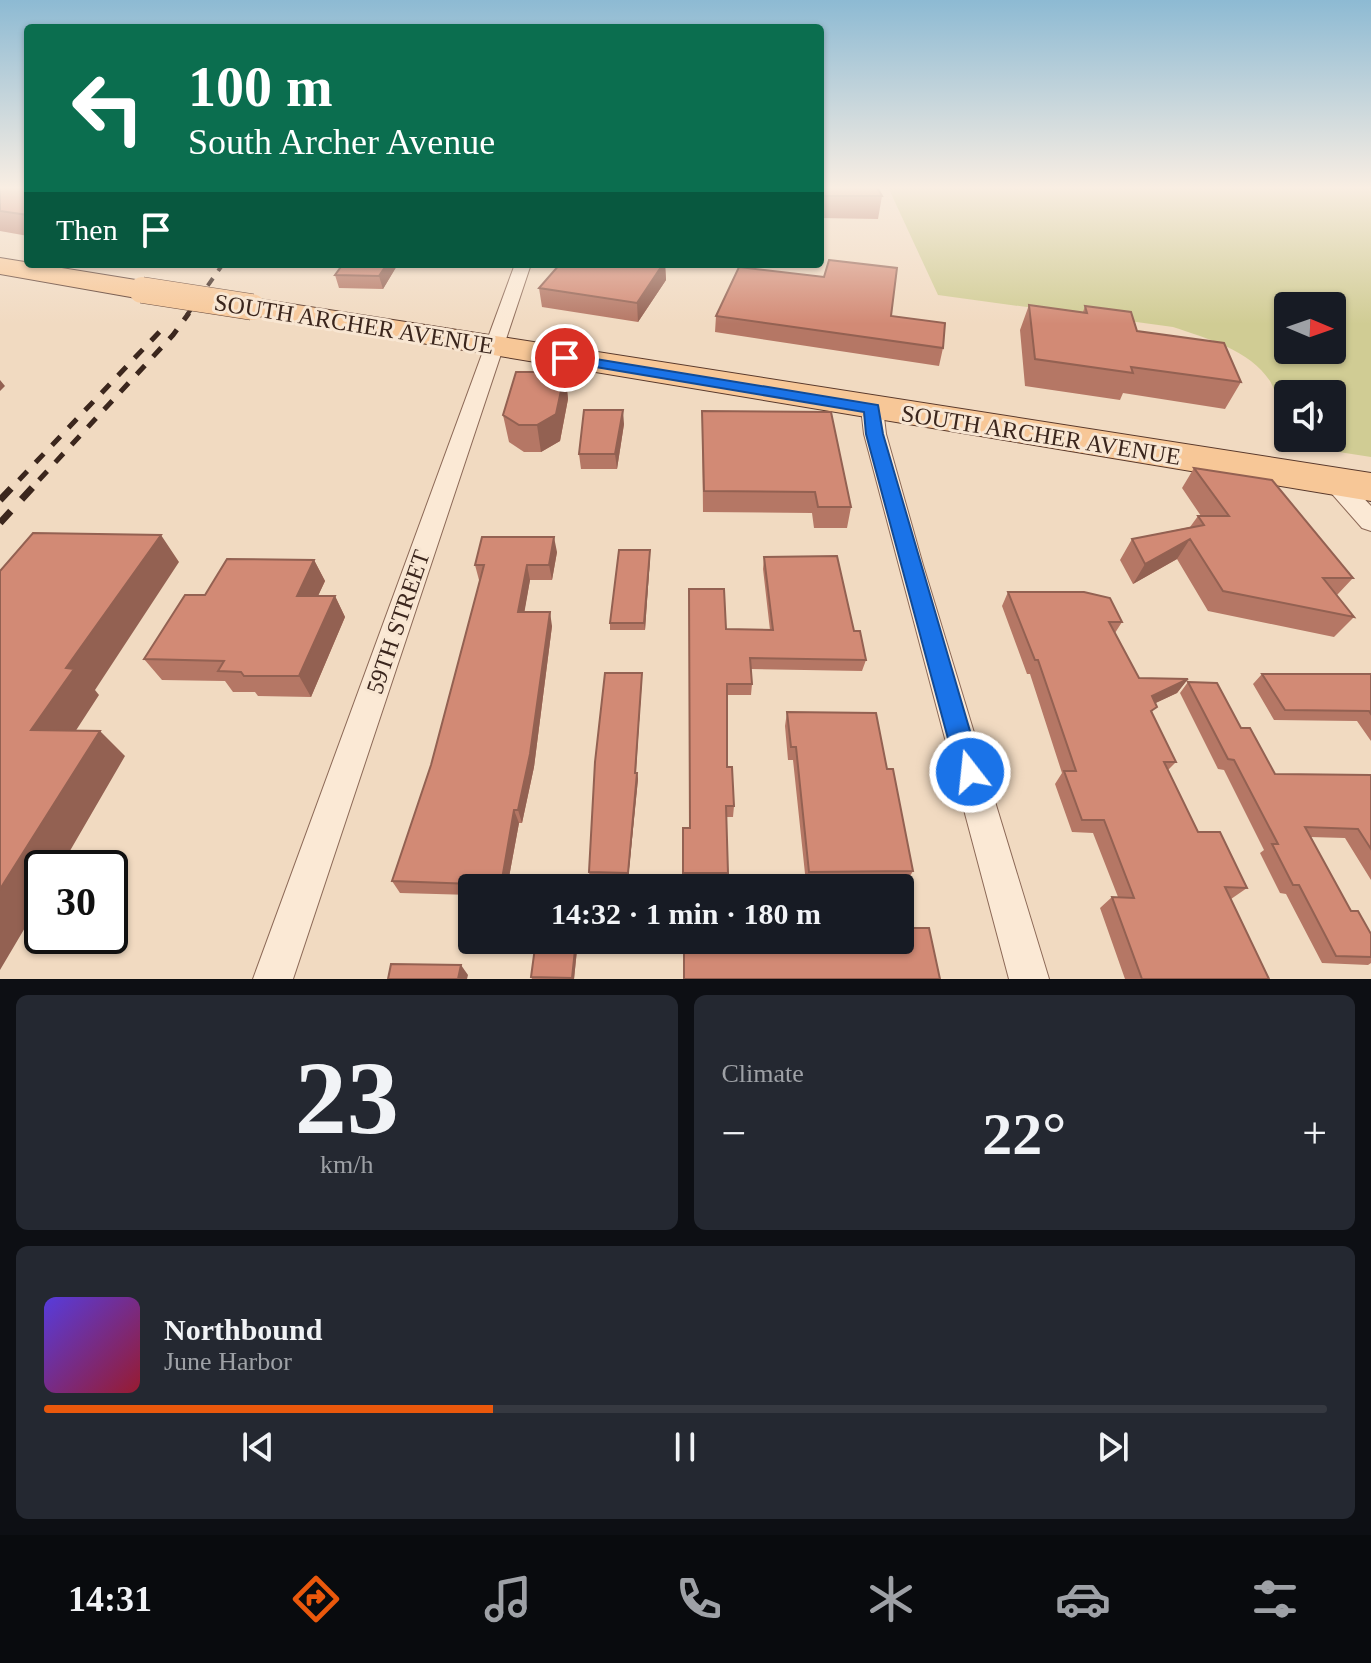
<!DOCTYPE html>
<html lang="en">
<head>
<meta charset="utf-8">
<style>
	:root { --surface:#171b24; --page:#242831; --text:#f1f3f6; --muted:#9ea1a6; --line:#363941; --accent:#ea580c }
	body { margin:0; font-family:"Times New Roman",serif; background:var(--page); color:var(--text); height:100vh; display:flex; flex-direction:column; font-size:30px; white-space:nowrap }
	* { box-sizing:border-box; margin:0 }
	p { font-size:26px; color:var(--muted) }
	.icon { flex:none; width:44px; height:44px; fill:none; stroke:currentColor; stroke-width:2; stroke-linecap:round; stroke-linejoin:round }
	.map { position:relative; height:979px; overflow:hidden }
	.sheet { display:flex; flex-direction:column; gap:16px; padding:16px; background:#0d0f14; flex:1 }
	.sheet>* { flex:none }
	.banner { position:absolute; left:24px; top:24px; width:800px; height:244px; border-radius:8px; box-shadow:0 2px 6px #0004; background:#0b6e4f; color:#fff; overflow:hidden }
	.needle { width:52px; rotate:92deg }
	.controls { position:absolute; left:1274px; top:292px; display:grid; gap:16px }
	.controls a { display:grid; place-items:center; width:72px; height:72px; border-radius:8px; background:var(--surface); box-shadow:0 2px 6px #0004; font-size:40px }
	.speed { position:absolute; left:24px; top:850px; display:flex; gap:16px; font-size:40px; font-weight:700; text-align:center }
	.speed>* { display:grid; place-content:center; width:104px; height:104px; border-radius:50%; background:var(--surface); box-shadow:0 2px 6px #0004; line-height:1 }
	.speed .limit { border:4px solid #111; border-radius:12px; background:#fff; color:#111 }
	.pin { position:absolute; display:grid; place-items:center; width:68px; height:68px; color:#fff; margin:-34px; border:4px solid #fff; border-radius:50%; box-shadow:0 2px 8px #0007 }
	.me { position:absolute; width:88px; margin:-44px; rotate:344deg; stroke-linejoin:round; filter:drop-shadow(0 0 6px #0008) }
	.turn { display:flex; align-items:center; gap:28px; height:168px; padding:0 32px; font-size:36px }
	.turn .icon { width:104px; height:104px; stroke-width:2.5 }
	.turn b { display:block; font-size:56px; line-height:68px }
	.then { display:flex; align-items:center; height:76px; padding:0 32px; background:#0003; gap:16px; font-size:30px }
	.big { font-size:60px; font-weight:600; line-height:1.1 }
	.sheet .widget { flex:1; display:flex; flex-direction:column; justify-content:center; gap:12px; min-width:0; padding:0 28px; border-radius:12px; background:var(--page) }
	.sheet .dial { align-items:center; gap:0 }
	.dial b { font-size:104px; line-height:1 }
	.song { display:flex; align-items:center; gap:24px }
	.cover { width:96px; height:96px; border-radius:12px; background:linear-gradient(135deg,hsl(250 70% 55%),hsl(350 70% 35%)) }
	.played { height:8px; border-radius:4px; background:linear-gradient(90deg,var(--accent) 35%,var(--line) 35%) }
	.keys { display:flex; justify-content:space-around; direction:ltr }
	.heat { display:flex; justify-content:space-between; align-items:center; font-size:44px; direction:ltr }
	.sheet .tiles { flex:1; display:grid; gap:16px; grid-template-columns:1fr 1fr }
	.widget:last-child { grid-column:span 2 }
	.trip { position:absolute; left:458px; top:874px; width:456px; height:80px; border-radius:8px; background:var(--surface); box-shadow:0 2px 6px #0004; font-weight:600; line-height:80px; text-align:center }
	.menu { display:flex; height:128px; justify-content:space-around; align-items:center; background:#090b0e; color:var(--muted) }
	.menu .icon { width:56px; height:56px }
	.menu .current { color:var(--accent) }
	.menu b { font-size:36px; color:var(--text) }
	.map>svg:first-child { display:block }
	.green { fill:#d0cc94; fill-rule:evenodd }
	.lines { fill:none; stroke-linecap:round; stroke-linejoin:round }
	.street-casing { stroke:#8c6957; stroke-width:2 }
	.primary-casing { stroke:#59392c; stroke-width:2 }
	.street { fill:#fbe9d5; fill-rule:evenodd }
	.primary { fill:#f7c797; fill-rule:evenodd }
	.rail-far2 { stroke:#3b261d; stroke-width:4; stroke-dasharray:9 9; stroke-linecap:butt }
	.rail-far1 { stroke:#3b261d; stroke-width:5; stroke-dasharray:12 12; stroke-linecap:butt }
	.rail { stroke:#3b261d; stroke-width:7; stroke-dasharray:16 16; stroke-linecap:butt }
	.primary-bridge-casing { stroke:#59392c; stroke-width:27; stroke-linecap:butt }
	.primary-bridge { stroke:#f7c797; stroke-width:26 }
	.wall { fill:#b57765 }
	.shaded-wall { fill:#936152 }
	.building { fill:#d28a75; stroke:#936152; stroke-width:2 }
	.route { fill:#1a73e8; stroke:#114b97; stroke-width:2 }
	.labels { text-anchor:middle; stroke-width:6; stroke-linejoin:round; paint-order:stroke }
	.street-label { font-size:24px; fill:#3b261d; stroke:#f8e6d2 }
</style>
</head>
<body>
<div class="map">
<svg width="1371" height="979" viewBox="0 0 1371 979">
	<rect width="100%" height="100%" fill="#f1dac1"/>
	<path class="green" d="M888,187h483v270l-77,-12 -2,-7h40v-44h-44v34c-6,-15 -10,-33 -18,-47 -20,-31 -64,-43 -97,-54l-235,-32zM1288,306h44v44h-44z"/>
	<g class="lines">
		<defs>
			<path id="street" d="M515,264h16l-238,715h-40z
				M872,402l11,6 3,26 37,131 126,414h-40l-145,-545 -3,-26z
				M1333,472l8,2 30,32v25l-9,-3 -37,-42 -4,-6 4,-6z"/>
			<path id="primary" d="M0,258l142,23 10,3 4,6 -4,6 -10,3 -142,-25z
				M252,298l1119,175v28l-1130,-188 -4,-6 4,-6z"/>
		</defs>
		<use href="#street" class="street-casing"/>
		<use href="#primary" class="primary-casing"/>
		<use href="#street" class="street"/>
		<use href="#primary" class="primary"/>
		<path class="rail-far2" d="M187,315l36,-51"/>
		<path class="rail-far1" d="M19,480l146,-154
			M39,480l134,-145 16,-22"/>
		<path class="rail" d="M0,500l21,-22
			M0,523l41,-45"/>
		<defs>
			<path id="primary-bridge" d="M142,290l110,17"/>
		</defs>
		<use href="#primary-bridge" class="primary-bridge-casing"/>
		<use href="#primary-bridge" class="primary-bridge"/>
	</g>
	<path class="wall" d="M0,187h28v49l-28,-5z
		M820,187l62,9 -4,23 -58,-1z
		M343,264h55l-15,25 -44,-1 -4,-13z
		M560,264h105l1,16 -28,42 -96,-15 -3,-19z
		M1029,305l54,7 2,-6 156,76 -16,27 -102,-16 -3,7 -95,-14 -5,-56z
		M716,316h175l52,32 -4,18 -224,-34z
		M565,372l3,27 -8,42 -19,11h-17l-15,-10 -6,-27z
		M702,411l149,96 -4,21h-33l-2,-15 -109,-1z
		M624,424l-7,45h-36l-2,-15z
		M1194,468l159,110 -16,17 17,22 -20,20 -126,-26 -31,-52 -44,25 -13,-24 12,-21 58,-12 8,-11h3l-19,-28z
		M557,552l-5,28h-22l-6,32 28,14 -18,141 -12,56h-3l-12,65h-35v7l-72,-2 -8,-12 39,-116 49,-185h-1l-4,-15z
		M764,557l90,74 12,29 -4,11 -111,-2 1,15 -1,11h-24v72l7,39 -1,11h-7l2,56 -1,10 -44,-1v-54h7l36,-199 44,1 -7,-61z
		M650,558l-5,72h-35v-7z
		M314,560l11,21 -7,15h17l10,21 -34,80 -53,-1 -3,-4h-22l-8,-11 -63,-1 -18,-21 61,-64z
		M1008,592l114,30 -7,11 24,45 49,1 -11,14 -22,10 -3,10 24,49 -8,8 30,62 49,56 -16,11 38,80h-144l-25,-71 12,-11h6l-25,-64 -21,-1 -17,-48 7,-11 -32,-99h-3l-25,-68z
		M642,673l-6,100h1l1,6 -10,100 -38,-1 -1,-6z
		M1262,674h109v67l-14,-20 -83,-1 -21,-36z
		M1188,682l53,46 34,46 96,1v105l-26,-42 -35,-1 41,74 20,23v29l-3,2 -46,-2 -36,-69 -6,-1 -20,-40 4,-3 -40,-80 -6,-1 -38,-76z
		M787,712l100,57 26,102 -7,12h-100l-13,-123h-5l-3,-34z
		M578,940l-4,39h-42l-1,-2z"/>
	<path class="shaded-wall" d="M387,264h11l-15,25 -4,-13z
		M663,264h2l1,16 -28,42 -1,-19z
		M565,372l3,27 -8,42 -19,11 -4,-27z
		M0,380l5,6 -5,5z
		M623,410l1,14 -7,45 -2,-15z
		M161,535l18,27 -84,128 4,5 -39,60 -29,-25 35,-62z
		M554,537l3,15 -5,28 -3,-15z
		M1190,539l-13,20 -44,25 12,-20z
		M650,550v8l-5,72 -1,-7z
		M314,560l11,21 -17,36 -11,-21z
		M527,565l3,15 -8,46 -4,-14z
		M335,596l10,21 -34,80 -12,-21z
		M550,612l2,14 -18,141 -12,56 -4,-13z
		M642,673v7l-7,99v-6z
		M1188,679l-11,14 -36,17 11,-14z
		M100,731l25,25 -65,112h-18v31l-42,71v-81z
		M637,773l1,6 -10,100v-6z
		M514,810l5,13 -12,65h-5l-1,-3z
		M576,940h2l-4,39h-2z
		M461,965l7,10 -1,4h-9z"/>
	<path class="building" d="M0,187h28v28l-28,-4z
		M820,187h57l5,9h-62z
		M829,260l68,8 -6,48 54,7 -2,25 -227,-32 23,-49 85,10z
		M343,264h44l-8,12 -44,-1z
		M560,264h103l-26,39 -98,-15z
		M1029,305l58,8 -2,-7 46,6 6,19 87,12 17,39 -110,-15 2,6 -98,-14z
		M516,372h49l-9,42 -19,11h-18l-16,-10z
		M584,410h39l-8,44h-36z
		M702,411l129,1 20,95h-33l-3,-15 -111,-1z
		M1194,468l78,12 81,98h-30l31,39 -131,-26 -33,-52 -45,25 -13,-25 72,-14 -6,-9h31z
		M33,533l128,2 -95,133 8,1 -43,61 69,1 -100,158v-318z
		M482,537h72l-5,28h-22l-9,47h32l-20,142 -12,56h-4l-13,75 -109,-4 39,-116 53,-200h-9z
		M619,550h31l-6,73h-34z
		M837,556l17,75h6l6,29 -116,-2 2,26h-25v83h5l2,39h-8l2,67h-45v-45h7l-1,-239h35l2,40 47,1 -9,-73z
		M227,559l87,1 -17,36h38l-36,80h-55l-3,-4 -23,-1 6,-10 -80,-2 41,-64h20z
		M1008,592h76l26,6 12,24h-13l30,56 49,1 -36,17 5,11 -6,4 25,51h-12l34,70h22l27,56 -22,-1 44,92h-127l-30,-82 22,1 -30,-78h-22l-18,-49h12l-38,-111h-3z
		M605,673h37l-7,100h2l-9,100 -39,-1 6,-110z
		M1262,674h109v40l-2,-3 -84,-1z
		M1188,682l29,1 24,45h9l25,46 96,1v74l-13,-20 -53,-2 46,84h7l13,23v23l-35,-1 -37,-71h-6l-21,-41h6l-44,-84 -6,-1z
		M787,712l89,1 11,56h6l20,102 -104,1 -13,-125h-5z
		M900,928h29l11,51h-256v-39h216z
		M536,940h40l-4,38 -41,-1z
		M391,964l70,1 -3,14h-70z"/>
	<linearGradient id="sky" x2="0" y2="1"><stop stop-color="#8dbad3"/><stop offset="0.58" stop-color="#f9eee3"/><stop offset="1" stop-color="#f9eee3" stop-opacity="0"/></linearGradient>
	<rect width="1371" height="324" fill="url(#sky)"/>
	<path class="route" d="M565,354l313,51 5,29 99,338 -3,8 -9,4 -9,-4 -4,-8 -91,-338 -2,-22 -304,-51 -3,-3z"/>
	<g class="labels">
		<g class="street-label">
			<text transform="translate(354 324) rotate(9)" y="8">SOUTH ARCHER AVENUE</text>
			<text transform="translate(1041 435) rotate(9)" y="8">SOUTH ARCHER AVENUE</text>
			<text transform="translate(398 622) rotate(-71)" y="8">59TH STREET</text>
		</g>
	</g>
</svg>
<div class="controls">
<a><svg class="needle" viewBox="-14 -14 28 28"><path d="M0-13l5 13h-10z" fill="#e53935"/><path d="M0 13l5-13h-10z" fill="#9ea1a6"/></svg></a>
<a><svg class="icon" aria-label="sound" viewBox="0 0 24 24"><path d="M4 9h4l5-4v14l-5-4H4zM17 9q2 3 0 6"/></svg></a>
</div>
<div class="speed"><div class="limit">30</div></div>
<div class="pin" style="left:565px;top:358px;background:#d93025"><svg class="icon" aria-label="arrive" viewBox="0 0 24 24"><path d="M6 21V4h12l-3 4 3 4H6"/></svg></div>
<svg class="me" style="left:970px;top:772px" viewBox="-20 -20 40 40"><circle r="17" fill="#1a73e8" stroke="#fff" stroke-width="3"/><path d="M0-11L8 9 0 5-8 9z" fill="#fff"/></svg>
<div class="trip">14:32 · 1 min · 180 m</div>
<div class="banner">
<div class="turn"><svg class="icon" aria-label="left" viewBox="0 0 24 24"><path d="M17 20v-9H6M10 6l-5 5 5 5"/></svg><div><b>100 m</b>South Archer Avenue</div></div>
<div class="then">Then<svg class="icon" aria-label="arrive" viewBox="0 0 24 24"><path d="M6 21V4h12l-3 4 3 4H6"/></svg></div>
</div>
</div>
<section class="sheet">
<div class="tiles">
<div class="widget dial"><b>23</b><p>km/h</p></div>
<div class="widget"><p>Climate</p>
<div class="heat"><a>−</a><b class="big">22°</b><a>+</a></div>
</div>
<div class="widget">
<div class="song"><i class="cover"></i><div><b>Northbound</b><p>June Harbor</p></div></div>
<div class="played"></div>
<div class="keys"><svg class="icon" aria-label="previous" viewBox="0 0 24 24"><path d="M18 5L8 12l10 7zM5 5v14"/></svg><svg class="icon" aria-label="pause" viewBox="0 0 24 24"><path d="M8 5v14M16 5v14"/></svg><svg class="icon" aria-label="next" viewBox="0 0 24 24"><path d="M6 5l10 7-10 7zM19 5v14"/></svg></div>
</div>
</div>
</section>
<nav class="menu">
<b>14:31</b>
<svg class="icon current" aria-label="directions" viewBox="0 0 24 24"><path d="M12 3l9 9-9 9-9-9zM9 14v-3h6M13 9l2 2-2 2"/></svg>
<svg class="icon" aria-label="music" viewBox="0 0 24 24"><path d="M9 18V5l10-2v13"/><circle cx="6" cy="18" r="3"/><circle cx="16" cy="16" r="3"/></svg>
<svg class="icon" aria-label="phone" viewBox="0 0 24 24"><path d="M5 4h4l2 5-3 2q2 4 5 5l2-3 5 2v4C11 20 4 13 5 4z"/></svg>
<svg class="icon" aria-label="climate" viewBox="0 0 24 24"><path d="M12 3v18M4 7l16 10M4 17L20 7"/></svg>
<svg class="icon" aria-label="car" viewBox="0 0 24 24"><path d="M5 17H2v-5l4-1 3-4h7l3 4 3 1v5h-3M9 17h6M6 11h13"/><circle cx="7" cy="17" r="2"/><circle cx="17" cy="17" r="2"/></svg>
<svg class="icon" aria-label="filters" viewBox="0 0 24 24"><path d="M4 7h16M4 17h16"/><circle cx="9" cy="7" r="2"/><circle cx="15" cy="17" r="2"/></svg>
</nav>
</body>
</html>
